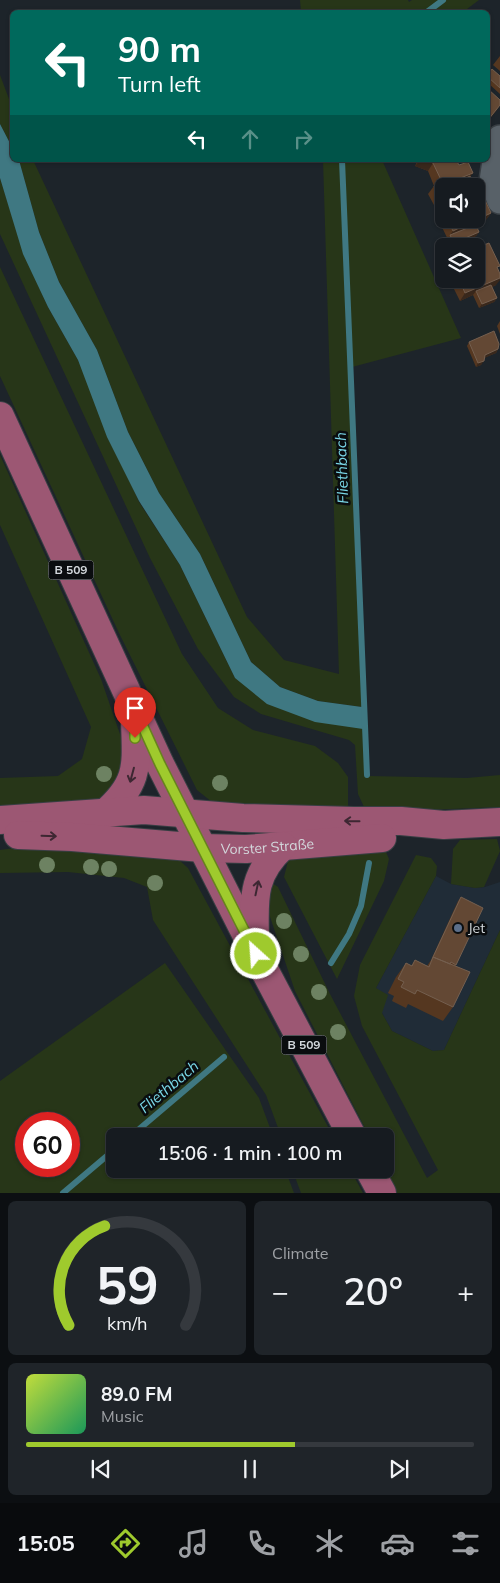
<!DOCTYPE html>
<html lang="en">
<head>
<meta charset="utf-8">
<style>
	:root { --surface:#161b20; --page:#1f2429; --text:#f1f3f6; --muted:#9ea1a5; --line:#35393e; --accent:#9fca2d }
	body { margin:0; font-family:Mulish,sans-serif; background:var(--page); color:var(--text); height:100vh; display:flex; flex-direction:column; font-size:19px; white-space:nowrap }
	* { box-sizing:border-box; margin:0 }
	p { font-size:16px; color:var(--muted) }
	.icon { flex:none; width:28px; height:28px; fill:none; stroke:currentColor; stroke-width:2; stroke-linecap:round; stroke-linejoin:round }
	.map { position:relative; height:1193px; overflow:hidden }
	.panel { display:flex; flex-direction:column; gap:8px; padding:8px; background:#0c0f12; flex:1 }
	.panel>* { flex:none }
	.top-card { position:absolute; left:10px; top:10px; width:480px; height:152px; border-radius:8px; box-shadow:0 1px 4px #0004,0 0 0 1px var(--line); background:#00695c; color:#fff; overflow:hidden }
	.tools { position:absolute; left:435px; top:178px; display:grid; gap:10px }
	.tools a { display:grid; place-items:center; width:50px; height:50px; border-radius:8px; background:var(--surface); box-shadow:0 1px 4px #0004,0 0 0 1px var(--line); font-size:25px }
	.speed { position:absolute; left:15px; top:1112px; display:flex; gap:10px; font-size:25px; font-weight:700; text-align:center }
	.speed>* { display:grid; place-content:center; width:65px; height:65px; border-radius:50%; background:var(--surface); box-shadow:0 1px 4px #0004,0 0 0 1px var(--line); line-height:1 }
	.speed .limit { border:8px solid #d22; background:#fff; color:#111 }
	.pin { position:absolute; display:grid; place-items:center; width:42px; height:42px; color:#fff; margin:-51px -21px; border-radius:50% 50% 50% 0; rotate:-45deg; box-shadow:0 0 5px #0007 }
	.pin .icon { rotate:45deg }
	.me { position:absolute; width:55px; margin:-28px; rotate:334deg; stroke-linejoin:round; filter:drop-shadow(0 0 4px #0008) }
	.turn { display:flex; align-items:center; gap:18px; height:105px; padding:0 25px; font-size:22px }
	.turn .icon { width:65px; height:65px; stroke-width:2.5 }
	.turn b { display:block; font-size:35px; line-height:42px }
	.lanes { display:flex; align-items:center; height:48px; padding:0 25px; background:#0003; justify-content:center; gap:25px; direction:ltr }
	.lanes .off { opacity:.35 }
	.big { font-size:38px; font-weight:600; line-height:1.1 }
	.panel .widget { flex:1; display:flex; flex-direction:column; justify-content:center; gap:8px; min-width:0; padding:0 18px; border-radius:8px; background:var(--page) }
	.panel .dial { align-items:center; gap:0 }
	.dial svg { height:130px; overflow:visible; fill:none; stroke:var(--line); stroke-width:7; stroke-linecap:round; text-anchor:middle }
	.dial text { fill:var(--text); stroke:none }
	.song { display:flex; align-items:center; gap:15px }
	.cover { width:60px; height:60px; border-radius:8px; background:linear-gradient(135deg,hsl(70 70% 55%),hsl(150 70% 35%)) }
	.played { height:5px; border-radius:2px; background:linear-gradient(90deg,var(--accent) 60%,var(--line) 60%) }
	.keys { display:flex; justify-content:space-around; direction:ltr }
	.heat { display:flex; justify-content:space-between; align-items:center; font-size:28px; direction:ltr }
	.panel .tiles { flex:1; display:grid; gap:8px; grid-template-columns:1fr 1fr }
	.widget:last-child { grid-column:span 2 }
	.trip { position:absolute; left:106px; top:1128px; width:288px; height:50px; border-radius:8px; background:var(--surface); box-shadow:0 1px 4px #0004,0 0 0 1px var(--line); font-weight:600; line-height:50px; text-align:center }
	.tab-bar { display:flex; height:80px; justify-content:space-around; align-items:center; background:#090b0d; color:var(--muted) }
	.tab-bar .icon { width:35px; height:35px }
	.tab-bar .selected { color:var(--accent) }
	.tab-bar b { font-size:22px; color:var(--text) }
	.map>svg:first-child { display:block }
	.built { fill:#202c37 }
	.green { fill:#273618; fill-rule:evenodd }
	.water { fill:#3f7882 }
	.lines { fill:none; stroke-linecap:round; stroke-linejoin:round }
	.stream { stroke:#3f7882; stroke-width:6 }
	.minor-casing { stroke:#383e43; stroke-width:28 }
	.major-casing { stroke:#383e43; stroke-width:30 }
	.minor { stroke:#586168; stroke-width:25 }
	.major { stroke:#9c5773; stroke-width:28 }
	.tree { fill:#6d8262 }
	.wall { fill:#553720 }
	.shaded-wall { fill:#39281c }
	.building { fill:#634834; stroke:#745f4f }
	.oneway { stroke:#3d2732 }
	.route-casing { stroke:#67831d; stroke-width:12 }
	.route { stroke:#9fca2d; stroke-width:9 }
	.service-dot { fill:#5c6f8a; stroke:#0a0d0f; stroke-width:2 }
	.labels { text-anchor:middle; stroke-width:5; stroke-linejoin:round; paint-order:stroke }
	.shield { fill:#0a0d0f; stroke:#979b9e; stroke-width:1 }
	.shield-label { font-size:12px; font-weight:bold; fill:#d3d8dc }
	.street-label { font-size:14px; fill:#d3d8dc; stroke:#0a0d0f }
	.poi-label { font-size:14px; fill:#d3d8dc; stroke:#0a0d0f; text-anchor:start }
	.water-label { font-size:15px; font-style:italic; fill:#79d6e6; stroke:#0a0d0f }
</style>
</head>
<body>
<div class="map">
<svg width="500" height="1193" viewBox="0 0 500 1193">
	<rect width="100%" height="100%" fill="#1d242a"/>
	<path class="built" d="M436,876l15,8 24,4 10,-1 15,-5v48l-56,120 -11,1 -41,-20 -10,-18 -6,-25z"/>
	<path class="green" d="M300,0h108l1,2 3,-2h67l-16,12h-162z
		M0,75l12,32v40l-12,-23z
		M19,160h14l214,457 37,43 55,14 -16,-514h59l79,178 -109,29 16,409 99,2 33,-3v32l-126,5 -9,-3 -7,-15 -3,-49 -6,-5 -88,-26 -27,-17 -36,-48 -48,-91 -150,-324v-56l24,76 24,53 30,53 61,142 41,63 55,113 128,50 -1,-21 -44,-6 -38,-14 -29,-25 -51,-108 -41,-61 -31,-61 -31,-82 -38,-68 -20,-50z
		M0,267l182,387 36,54 35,22 62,16 23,17 10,14v33l-136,-8 -15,-12 -78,-157 -119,-257z
		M0,455l101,224 20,58 7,32 -20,31 -41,8 -67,-2v-28l58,-2 24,-17 9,-32 -91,-202z
		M497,839l3,12 -16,36 -9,1 -24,-4 2,-35 7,-9z
		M383,845l6,14 -5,22 -47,98 -53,-102 6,-24z
		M22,847l119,6 38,7 9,8 145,268h-52l-15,-41 -113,-175 -6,-33 -23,-9 -56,-6 -68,1v-23z
		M416,855l15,3 6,8 -1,10 -60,112 12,7 -6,18 10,18 41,20 11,-1 56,-120v263h-103l-12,-24v-33h-16l-74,-145 -31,-92 5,-18 9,6 52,107 97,184 11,-8 -76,-144 -8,-30 6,-31z
		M165,963l94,135 14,38h-158v33h170l9,24h-294v-112zM26,1124h43v42h-43z
		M292,1169h58l13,24h-62z"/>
	<path class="water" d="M0,124l12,23v13h7l20,72 20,50 38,68 31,82 31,61 41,61 51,108 29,25 38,14 44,6 1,22 -48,-7 -48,-18 -32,-26 -55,-113 -41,-64 -32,-64 -29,-77 -30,-53 -25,-53 -23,-76z"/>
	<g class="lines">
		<path class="stream" d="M427,12l16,-12
			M342,160l25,615
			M331,963l18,-29 12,-28 8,-43
			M131,1136l93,-79
			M63,1193l52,-44"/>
		<defs>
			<path id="minor" d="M500,138l-2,3 -6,40 8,20"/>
			<g id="major">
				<path d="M0,416l160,348 96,190 96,182"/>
				<path d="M104,814c37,-32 32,-50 31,-95"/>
				<path d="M0,820l144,-10 99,8 111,3h47l43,4 56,-3"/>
				<path id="s1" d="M18,835l54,2 130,11 44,1 136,-11"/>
				<path d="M255,945c0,-42 -6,-68 28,-99"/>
				<path d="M369,1169l13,24"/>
			</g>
		</defs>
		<use href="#minor" class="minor-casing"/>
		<use href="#major" class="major-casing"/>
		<use href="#minor" class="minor"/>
		<use href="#major" class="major"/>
	</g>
	<g class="tree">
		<circle cx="104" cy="774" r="8"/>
		<circle cx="220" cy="783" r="8"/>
		<circle cx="47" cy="865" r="8"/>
		<circle cx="91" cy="867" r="8"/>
		<circle cx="109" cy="869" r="8"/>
		<circle cx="155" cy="883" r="8"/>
		<circle cx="284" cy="921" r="8"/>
		<circle cx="301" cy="954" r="8"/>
		<circle cx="319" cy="992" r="8"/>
		<circle cx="338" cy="1032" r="8"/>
	</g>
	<path class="wall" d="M500,56v15l-7,-6z
		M488,74l12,2v18l-12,-11z
		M418,160h38l3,5 9,-3 5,11 -3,3 3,7 3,-2 15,32 -6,8 -9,4 3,7 -3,4 -23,10h-2l-11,-23 4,-5v1h32v-33h-32v15l-10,4 -6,-11 6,-8 -6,-15 -13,-5z
		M498,269l-2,16 -4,2 5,11 -3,4 -15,6 -6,-13 -13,6 -8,-16 5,-6h19z
		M500,321v13l-3,-8z
		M469,342l29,7 -2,4 -12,5 -3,7 -5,2 -9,-21z
		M461,897l-8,110 -10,14 -35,-17 -2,4 -14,-7 2,-5 -6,-3 8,-16 10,-14 5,3 4,-6 12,6 4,-6 27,-59z"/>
	<path class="shaded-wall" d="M500,105l-3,5 -9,11v-1z
		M420,160h5l8,3 -5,8 -13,-5z
		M473,173l-6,7 -13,6 -1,-5z
		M444,195v6l-10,4 5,-8z
		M491,213l-6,8 -17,8 2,-2 -1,-2 -3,4 -16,6 3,-4z
		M479,232l-3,4 -24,10 2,-3z
		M500,278v2l-4,5 -19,9 -1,-3 -3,4 -13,6 5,-8z
		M497,298l-3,4 -15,6 3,-4z
		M498,349l-2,4 -14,6 3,-4z
		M484,361l-3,4 -5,2 2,-4z"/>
	<path class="building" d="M492,69l8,7v12l-12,-11v-3z
		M488,89l12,11v5l-12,15z
		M425,160h31l3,5 9,-3 5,11 -20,8 2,5h-11v9l-5,2 -5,-11 8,-4 -9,-19z
		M470,176l3,7 -9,3h-9l-1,-2z
		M476,181l15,32 -38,18 -6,-12h29v-33h-12z
		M475,223l4,9 -25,11 -4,-8 20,-8 -1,-2z
		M489,243l11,23 -3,1 3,7v4l-35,15 -6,-14h17v-31z
		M491,285l6,13 -15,6 -6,-13z
		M494,331l5,13 -1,5 -13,6 -1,6 -6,2 -9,-21z
		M461,897l22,11 -27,57 -5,-3 -1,2 -17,-7z
		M433,957l37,15 -17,35 -36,-17 -2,4 -14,-7 3,-5 -6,-3 8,-16 6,3 3,-6 14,7z"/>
	<defs><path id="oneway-shaft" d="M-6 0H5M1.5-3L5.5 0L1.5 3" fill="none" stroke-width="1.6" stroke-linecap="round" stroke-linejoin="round" transform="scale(1.25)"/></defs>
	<g class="oneway">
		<use href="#oneway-shaft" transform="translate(132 775) rotate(105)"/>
		<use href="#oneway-shaft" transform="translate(352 821) rotate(-179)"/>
		<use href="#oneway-shaft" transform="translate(49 836) rotate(2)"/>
		<use href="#oneway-shaft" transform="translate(257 888) rotate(-78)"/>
	</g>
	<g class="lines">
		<defs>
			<path id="route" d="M135,738v-29l25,55 96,190"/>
		</defs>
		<use href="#route" class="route-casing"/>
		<use href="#route" class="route"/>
	</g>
	<circle class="service-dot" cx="458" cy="928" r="5"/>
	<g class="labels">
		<g class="shield">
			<rect x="48.5" y="560.5" width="45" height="19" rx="4"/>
			<rect x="281.5" y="1035.5" width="45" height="19" rx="4"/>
		</g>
		<g class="shield-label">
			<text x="71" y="574">B 509</text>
			<text x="304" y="1049">B 509</text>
		</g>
		<g class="street-label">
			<text dy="5" stroke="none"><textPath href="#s1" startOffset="250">Vorster Straße</textPath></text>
		</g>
		<g class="poi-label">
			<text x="468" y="933">Jet</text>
		</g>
		<g class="water-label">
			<text transform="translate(342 468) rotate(-92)" y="5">Fliethbach</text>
			<text transform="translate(169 1087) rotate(-40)" y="5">Fliethbach</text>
		</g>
	</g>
</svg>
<div class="tools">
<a><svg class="icon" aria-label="sound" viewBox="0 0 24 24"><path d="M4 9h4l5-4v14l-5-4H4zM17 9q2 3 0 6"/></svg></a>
<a><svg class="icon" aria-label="layers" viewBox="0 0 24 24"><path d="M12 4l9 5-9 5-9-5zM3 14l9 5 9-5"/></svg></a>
</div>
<div class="speed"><div class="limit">60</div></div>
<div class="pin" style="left:135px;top:738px;background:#d93025"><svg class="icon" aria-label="arrive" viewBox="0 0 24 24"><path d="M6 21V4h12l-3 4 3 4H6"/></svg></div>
<svg class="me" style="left:256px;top:954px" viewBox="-20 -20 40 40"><circle r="17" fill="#9fca2d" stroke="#fff" stroke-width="3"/><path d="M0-11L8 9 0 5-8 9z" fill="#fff"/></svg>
<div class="trip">15:06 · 1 min · 100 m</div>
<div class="top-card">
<div class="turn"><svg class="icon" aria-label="left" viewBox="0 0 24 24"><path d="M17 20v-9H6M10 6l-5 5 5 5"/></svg><div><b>90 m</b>Turn left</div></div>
<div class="lanes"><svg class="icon" aria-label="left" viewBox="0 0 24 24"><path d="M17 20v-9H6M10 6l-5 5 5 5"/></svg><svg class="icon off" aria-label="ahead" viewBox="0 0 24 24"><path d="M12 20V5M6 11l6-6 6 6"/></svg><svg class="icon off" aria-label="right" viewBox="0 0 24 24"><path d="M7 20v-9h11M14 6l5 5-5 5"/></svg></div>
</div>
</div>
<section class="panel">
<div class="tiles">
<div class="widget dial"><svg viewBox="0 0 100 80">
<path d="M14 69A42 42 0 1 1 86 69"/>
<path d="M14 69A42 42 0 0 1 36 8" stroke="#9fca2d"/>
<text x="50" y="56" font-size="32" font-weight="700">59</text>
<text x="50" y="72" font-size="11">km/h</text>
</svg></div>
<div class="widget"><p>Climate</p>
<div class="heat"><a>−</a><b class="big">20°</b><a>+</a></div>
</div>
<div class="widget">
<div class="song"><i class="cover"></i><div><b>89.0 FM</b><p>Music</p></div></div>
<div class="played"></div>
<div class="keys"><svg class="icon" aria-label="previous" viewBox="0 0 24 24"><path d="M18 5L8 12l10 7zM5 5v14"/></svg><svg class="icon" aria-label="pause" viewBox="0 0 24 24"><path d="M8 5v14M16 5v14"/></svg><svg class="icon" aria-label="next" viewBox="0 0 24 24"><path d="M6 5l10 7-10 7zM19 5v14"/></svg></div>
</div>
</div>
</section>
<nav class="tab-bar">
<b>15:05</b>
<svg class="icon selected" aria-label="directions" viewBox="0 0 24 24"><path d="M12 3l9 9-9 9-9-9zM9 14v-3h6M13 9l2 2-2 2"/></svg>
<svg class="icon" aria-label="music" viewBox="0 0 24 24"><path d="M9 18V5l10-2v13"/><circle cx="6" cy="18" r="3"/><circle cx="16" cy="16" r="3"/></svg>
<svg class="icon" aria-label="phone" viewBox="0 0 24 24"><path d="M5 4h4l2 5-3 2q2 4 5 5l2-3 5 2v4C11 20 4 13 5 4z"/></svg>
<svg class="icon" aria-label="climate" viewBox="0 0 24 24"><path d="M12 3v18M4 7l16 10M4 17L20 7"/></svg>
<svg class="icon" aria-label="car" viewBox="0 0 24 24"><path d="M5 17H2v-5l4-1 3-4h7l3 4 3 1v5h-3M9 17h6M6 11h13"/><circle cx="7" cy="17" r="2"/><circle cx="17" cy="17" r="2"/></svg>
<svg class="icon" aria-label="filters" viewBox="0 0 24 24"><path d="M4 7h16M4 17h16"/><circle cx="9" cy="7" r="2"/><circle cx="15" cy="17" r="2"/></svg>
</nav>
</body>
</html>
